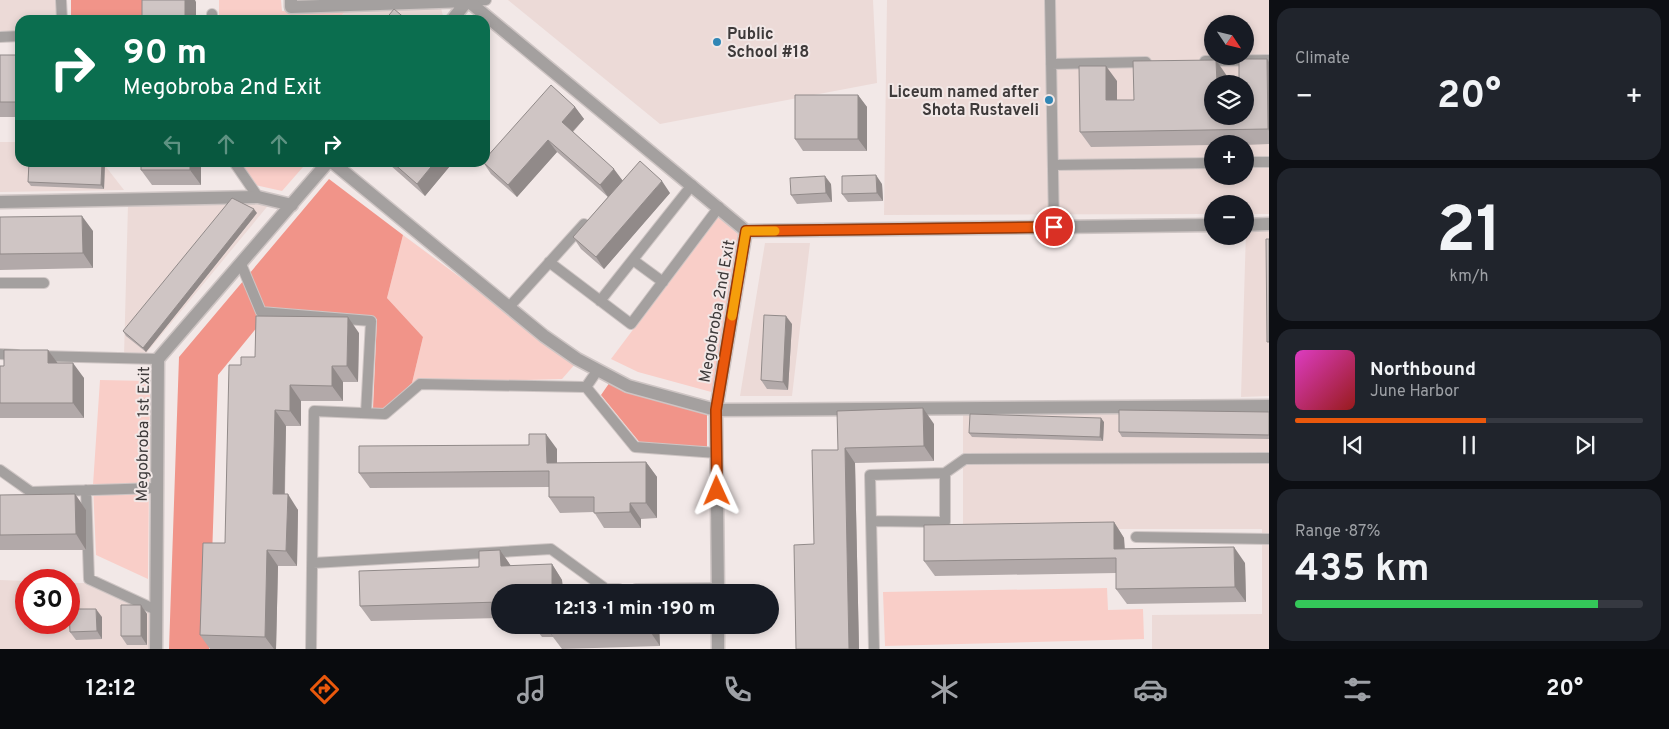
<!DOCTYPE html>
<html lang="en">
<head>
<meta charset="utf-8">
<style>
	:root { --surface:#171b24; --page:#20242c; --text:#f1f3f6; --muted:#9ea1a6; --line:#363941; --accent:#ea580c }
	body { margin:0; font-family:Overpass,sans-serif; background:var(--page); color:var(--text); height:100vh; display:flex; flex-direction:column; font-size:19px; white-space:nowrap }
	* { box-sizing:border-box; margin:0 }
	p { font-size:16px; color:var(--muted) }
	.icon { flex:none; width:28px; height:28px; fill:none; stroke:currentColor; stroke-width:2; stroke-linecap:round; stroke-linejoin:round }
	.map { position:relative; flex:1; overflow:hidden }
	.side { display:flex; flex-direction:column; gap:8px; padding:8px; background:#0d0f14; width:400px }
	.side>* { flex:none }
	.guide { position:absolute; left:15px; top:15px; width:475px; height:152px; border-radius:15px; box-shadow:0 2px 8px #0003; background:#0b6e4f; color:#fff; overflow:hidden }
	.needle { width:32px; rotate:125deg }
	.tools { position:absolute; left:1204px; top:15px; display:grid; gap:10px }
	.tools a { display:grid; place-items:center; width:50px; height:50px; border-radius:50%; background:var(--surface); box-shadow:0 2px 8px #0003; font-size:25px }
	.speed { position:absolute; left:15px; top:569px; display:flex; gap:10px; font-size:25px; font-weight:700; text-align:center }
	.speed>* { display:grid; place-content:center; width:65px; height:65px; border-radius:50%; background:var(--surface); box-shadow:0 2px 8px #0003; line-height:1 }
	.speed .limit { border:8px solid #d22; background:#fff; color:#111 }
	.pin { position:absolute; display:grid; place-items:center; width:42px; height:42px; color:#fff; margin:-21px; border:2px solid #fff; border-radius:50%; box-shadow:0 1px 5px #0007 }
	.me { position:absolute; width:55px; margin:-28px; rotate:359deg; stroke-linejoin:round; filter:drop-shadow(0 0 4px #0008) }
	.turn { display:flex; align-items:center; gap:18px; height:105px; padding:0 25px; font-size:22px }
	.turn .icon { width:65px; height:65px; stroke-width:2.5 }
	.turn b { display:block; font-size:35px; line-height:42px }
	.lanes { display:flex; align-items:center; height:48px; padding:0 25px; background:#0003; justify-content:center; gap:25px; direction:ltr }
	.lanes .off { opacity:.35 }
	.big { font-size:38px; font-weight:700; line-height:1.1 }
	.side .card { flex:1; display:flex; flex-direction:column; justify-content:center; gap:8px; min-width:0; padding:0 18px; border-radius:15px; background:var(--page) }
	.side .dial { align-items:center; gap:0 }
	.dial b { font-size:65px; line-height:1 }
	.song { display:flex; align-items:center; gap:15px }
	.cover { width:60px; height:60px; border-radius:8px; background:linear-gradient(135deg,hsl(310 70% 55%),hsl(0 70% 35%)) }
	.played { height:5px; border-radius:2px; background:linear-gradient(90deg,var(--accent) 55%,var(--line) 55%) }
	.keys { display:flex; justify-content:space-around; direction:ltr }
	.heat { display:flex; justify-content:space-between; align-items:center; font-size:28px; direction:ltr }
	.charge { height:8px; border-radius:4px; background:linear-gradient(90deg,#34c759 87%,var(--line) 0) }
	.trip { position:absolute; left:491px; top:584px; width:288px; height:50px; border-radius:25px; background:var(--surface); box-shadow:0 2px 8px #0003; font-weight:700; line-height:50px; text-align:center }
	.tabs { display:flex; height:80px; justify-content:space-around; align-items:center; background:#090b0e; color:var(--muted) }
	.tabs .icon { width:35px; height:35px }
	.tabs .on { color:var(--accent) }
	.tabs b { font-size:22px; color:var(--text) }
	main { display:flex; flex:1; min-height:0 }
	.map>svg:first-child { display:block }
	.built { fill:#ecdad7; fill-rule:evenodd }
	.green { fill:#f9cec8 }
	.forest { fill:#f19489 }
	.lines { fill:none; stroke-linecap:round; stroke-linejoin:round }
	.lane-casing { stroke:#cec5c4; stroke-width:12 }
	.street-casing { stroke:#cec5c4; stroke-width:15 }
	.lane { stroke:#a4a09f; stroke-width:10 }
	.street { stroke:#a4a09f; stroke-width:12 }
	.wall { fill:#b2a9a9 }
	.shaded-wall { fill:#918a89 }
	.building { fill:#cfc5c4; stroke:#918a89 }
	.route-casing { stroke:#983908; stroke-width:12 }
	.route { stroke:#ea580c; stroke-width:9 }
	.slow { stroke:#f59e0b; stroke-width:9 }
	.poi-dot { fill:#3086b5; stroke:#f2e8e7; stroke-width:2 }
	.labels { text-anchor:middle; stroke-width:4; stroke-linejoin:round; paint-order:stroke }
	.poi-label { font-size:16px; font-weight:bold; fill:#3e3a3a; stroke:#f2e8e7; text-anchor:start }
	.street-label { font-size:16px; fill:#3e3a3a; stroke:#f2e8e7 }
</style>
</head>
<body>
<main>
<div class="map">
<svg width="1269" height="649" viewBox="0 0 1269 649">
	<rect width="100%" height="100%" fill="#f2e8e7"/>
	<path class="built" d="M0,0h57v20h-37v11l-20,1z
		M508,0h365l4,83 -217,41z
		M887,0h382v214h-24v-10h-33v10l-328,1zM1212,24h33v32h-33zM1212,84h33v32h-33zM1212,144h33v32h-33z
		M441,8l3,12h-106l8,-10z
		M0,142h20v20l83,1 21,27 -124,2z
		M271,202l-127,154h-20l4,-152z
		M1246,231h23v165l-28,1z
		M765,243h45l-18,153h-52z
		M963,414h306v235h-117v-34l110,-1v-85h-299z
		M0,580l26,1v41h43v-39h22l62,29v37h-153z"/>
	<path class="green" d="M219,0h62l1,11 64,-1 -8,10h-119z
		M238,163h60l5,4 -21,24 -31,-7z
		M718,216l23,21 -26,156 -77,-21 -27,-13z
		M403,235l173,128 -14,16 -150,4 11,-46 -36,-39z
		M100,380l50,1 -2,198 -52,-24 -3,-70z
		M1107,588l1,22 35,-1 1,30 -259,7 -2,-54z"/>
	<path class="forest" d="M71,0h75v20h-75z
		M329,179l74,56 -16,63 36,39 -11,46 -26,25 -13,1 4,-90 -106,-9 -53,65 -9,274h-40l10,-292z
		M610,382l25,13 72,19v34l-66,-4 -40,-49z"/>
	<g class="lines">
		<defs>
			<path id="lane" d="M61,0l1,20
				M1050,0l4,227
				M468,1l18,-1
				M212,20v-6
				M0,37l20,-1
				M1205,61l64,-1
				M1051,64l95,-2
				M234,162l24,35
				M1245,162h24
				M1053,165l159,-2
				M633,260l30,22
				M549,262l82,62 88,-117
				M241,264l20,48 110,9 -5,92
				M0,283h44
				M600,301l92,-116
				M509,307l75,-83
				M0,354l17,1
				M39,356l119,3
				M586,387l49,60 82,6
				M0,470l31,22 126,-4
				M86,490l3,89 67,31
				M871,521l74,1v-49
				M1136,537l133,2
				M313,563l238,-14 55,40h13
				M636,589l82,-1
				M311,649l3,-238 71,3 35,-30 166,3 11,-16
				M874,649l-4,-174 75,-2 20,-14 304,-1"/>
			<path id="street" d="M291,0v7l177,-6 278,230
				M452,20l16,-20
				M332,162l212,174 33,23 51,27 88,24 553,-4
				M0,202l258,-5 34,8
				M1245,225l24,-1
				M746,231l466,-6
				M718,592l-2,-182 30,-179
				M718,625v24
				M156,649l2,-290 170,-197"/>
		</defs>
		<use href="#lane" class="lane-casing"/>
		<use href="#street" class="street-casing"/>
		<use href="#lane" class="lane"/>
		<use href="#street" class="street"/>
	</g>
	<path class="wall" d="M0,55h20v62h-20z
		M1269,62v82l-24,1v-1h-33v1l-121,2 -11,-15 37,-51v19h17l93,-24 -15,8 33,32z
		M858,95l9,12v44h-64l-8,-12z
		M575,107l9,12 -11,13 50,49 47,12 -66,76 -23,-20 -8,-12 35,-40 -51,-45 -40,45 -26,-23 -8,-12z
		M29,162h76l-1,27 -73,-3 -3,-4z
		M388,162h60l2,4 -25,30 -35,-31z
		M201,166v19h-49l-11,-15z
		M831,184l1,18 -35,2 -6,-9z
		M882,184l1,17 -35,1 -6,-8z
		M257,213l-111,139 -20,-16 -3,-5z
		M0,217l93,14v37l-93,2z
		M792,324l-4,66 -21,-1 -6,-9z
		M359,333l-1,49h-15v19h-42v25h-15l-1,68 13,16 -1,56h-19l-2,83h-66l-10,-14 25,-92 16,-178 14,-8z
		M48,350l9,13 27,15v40h-84v-52h4z
		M1269,412v27l-147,-2 -3,-5z
		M1104,422l-1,19 -131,-4 -3,-4z
		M934,424v37l-79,2 4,186h-63l18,-105 24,-94z
		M557,449v14l89,-1 11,15v41l-16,1v9h-37l-10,-16 -34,1 -11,-16v-10l-179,1 -11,-15z
		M75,494l11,16v40h-86v-55z
		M1114,522l10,16 1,11 120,14 1,39 -119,2 -11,-15v-16l-181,3 -11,-15z
		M500,550l11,16 41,-2 10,16 1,10 85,-2 3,4h-151v26l-129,3 -11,-15 119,-39z
		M141,605l6,9v31h-20l-6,-9z
		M102,617v22l-26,1 -6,-8z
		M533,625h126l1,21 -98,3 -9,-12h-11z"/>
	<path class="shaded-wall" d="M185,0h10l1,2v18h-11z
		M1267,59l2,3v69l-1,-2z
		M1216,60l11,16v8h-10z
		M1106,66l11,15v34l-11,-15z
		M858,95l9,12v44l-9,-12z
		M575,107l9,12 -14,15 -8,-12z
		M548,140l9,12 -40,45 -9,-12z
		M102,162h3l-1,27 -3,-4z
		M190,162h8l3,4v19l-11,-15z
		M435,162h13l2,4 -25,30 -8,-12z
		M614,169l9,12 -15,16 -8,-12z
		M876,175l6,9 1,17 -6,-8z
		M825,176l6,8 1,18 -6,-9z
		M662,181l8,12 -66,76 -8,-12z
		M254,209l3,4 -111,139 -3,-4z
		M82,216l11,15v37l-10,-15z
		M786,316l6,8 -4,66 -5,-8z
		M348,317l11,16 -1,49 -11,-16z
		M48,350l11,15 -11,-2z
		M73,363l11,15v40l-11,-15z
		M332,366l11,16v19l-11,-15z
		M290,385l11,16v25l-11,-15z
		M923,408l11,16v37l-10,-15z
		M275,410l11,16 -2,83 -11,-15z
		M1101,418l3,4 -1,19 -3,-4z
		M546,434l11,15v29l-10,-15z
		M845,448l10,15 4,186h-10z
		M646,462l11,15v41l-11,-15z
		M75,494l11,16v40l-10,-16z
		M288,494l10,16 -1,56 -11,-15z
		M630,503l11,16v9l-11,-16z
		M1114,522l10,16 1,27 -11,-16z
		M1234,547l11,16 1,39 -11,-15z
		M267,550l11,16 -2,83h-2l-9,-12z
		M500,550l11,16h-10z
		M552,564l10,16 1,12 -11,-1z
		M141,605l6,9v31l-6,-9z
		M96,609l6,8v22l-5,-8z
		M545,625h6v8l2,4z
		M649,625h10l1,21 -11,-16z"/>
	<path class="building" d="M142,0h43v20h-43z
		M394,9l13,11h-22z
		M0,55h20v47h-20z
		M1239,59h28l1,70 -188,3 -1,-66h27v34h28l-1,-39 83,-1 1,24h-5v32h33v-32h-6z
		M551,85l24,22 -13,15 52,47 -14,16 -52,-45 -40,45 -25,-23h2v-3z
		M795,95h63v44h-63z
		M640,161l22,20 -66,76 -23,-20z
		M29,162h73l-1,23 -73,-3z
		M141,162h49v8h-49z
		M392,162h43l-18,22z
		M876,175l1,18 -35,1v-18z
		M825,176l1,17 -35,2 -1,-17z
		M232,198l22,11 -111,139 -20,-17z
		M82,216l1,37 -83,1v-37z
		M1266,239h3v103h-2z
		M764,315l22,1 -3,66 -22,-2z
		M256,316l92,1 -1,49h-15v20l-42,-1v26l-15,-1 -2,84h15l-2,57 -19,-1 -2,87 -65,-2 3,-92h22l4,-178h12v-8h14z
		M4,350h44v13h25v40h-73v-37h4z
		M923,408l1,38 -79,2 4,201h-53l-2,-104 20,-1 -2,-94h26l-1,-39z
		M1119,410l150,2v23l-150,-3z
		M970,414l131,4 -1,19 -131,-4z
		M529,434h17l1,29 99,-1v41h-16v9l-36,1v-16h-45v-26l-190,2v-27l170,-1z
		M75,494l1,40 -76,1v-40z
		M1114,522v27l120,-2 1,40 -119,2v-31l-192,3v-36z
		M500,550l1,16 51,-2v27l96,-3v4h-148v10l-140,4 -1,-35 120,-4v-16z
		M121,605h20v31h-20z
		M69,609h27l1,22 -27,1z
		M551,625h98v5l-98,3z"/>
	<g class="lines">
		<defs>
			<path id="route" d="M717,491l-1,-81 30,-179 308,-4"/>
		</defs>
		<use href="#route" class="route-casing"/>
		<use href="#route" class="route"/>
		<path class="slow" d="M732,316l14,-85h29"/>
	</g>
	<g class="poi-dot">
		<circle cx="717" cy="42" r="5"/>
		<circle cx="1049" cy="100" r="5"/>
	</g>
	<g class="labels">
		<g class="poi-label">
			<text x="727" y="39">Public<tspan x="727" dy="18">School #18</tspan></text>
			<text x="1039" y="97" text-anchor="end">Liceum named after<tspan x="1039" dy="18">Shota Rustaveli</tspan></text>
		</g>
		<g class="street-label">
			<text transform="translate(716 311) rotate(-80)" y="6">Megobroba 2nd Exit</text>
			<text transform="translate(142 434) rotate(-89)" y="6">Megobroba 1st Exit</text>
		</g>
	</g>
</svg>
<div class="tools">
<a><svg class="needle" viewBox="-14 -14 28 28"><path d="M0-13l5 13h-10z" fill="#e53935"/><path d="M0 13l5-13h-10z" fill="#9ea1a6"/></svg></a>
<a><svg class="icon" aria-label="layers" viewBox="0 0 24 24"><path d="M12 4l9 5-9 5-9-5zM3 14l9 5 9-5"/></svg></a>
<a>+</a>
<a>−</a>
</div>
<div class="speed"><div class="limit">30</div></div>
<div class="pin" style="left:1054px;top:227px;background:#d93025"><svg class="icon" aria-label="arrive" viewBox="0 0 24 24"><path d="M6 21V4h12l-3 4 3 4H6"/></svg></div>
<svg class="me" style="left:717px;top:491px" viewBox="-20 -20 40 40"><path d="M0-17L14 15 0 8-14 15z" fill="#ea580c" stroke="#fff" stroke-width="4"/></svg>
<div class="trip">12:13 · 1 min · 190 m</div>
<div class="guide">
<div class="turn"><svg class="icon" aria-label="right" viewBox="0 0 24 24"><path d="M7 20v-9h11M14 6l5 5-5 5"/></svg><div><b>90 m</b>Megobroba 2nd Exit</div></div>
<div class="lanes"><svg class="icon off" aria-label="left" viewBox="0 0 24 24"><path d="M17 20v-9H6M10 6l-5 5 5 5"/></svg><svg class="icon off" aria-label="ahead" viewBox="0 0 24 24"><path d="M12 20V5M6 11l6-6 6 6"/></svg><svg class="icon off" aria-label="ahead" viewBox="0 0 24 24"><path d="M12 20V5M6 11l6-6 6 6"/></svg><svg class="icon" aria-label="right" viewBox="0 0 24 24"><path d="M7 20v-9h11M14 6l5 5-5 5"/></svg></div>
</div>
</div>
<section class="side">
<div class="card"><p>Climate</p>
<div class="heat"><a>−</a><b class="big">20°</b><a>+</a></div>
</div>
<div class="card dial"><b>21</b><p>km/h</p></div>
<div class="card">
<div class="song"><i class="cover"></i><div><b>Northbound</b><p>June Harbor</p></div></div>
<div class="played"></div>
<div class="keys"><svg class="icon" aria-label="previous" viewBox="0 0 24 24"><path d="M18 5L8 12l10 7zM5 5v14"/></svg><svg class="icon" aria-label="pause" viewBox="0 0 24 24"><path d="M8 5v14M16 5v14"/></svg><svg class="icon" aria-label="next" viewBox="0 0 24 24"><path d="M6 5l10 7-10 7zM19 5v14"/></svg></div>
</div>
<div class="card"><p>Range · 87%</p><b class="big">435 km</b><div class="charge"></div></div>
</section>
</main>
<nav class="tabs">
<b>12:12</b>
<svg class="icon on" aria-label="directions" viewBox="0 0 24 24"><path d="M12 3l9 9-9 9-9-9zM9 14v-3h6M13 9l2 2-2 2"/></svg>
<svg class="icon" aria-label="music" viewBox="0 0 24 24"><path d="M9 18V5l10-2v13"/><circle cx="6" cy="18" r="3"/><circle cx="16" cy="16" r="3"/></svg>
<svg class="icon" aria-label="phone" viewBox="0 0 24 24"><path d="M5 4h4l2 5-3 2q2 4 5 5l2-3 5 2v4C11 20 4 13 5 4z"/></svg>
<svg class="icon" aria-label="climate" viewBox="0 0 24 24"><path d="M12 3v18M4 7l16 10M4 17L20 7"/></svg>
<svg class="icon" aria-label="car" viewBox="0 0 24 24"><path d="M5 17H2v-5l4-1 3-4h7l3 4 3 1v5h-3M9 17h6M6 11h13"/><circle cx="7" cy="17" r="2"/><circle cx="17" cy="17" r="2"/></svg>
<svg class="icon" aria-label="filters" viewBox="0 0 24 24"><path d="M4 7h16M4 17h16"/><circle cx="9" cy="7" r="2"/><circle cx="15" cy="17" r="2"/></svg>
<b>20°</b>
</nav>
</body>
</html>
